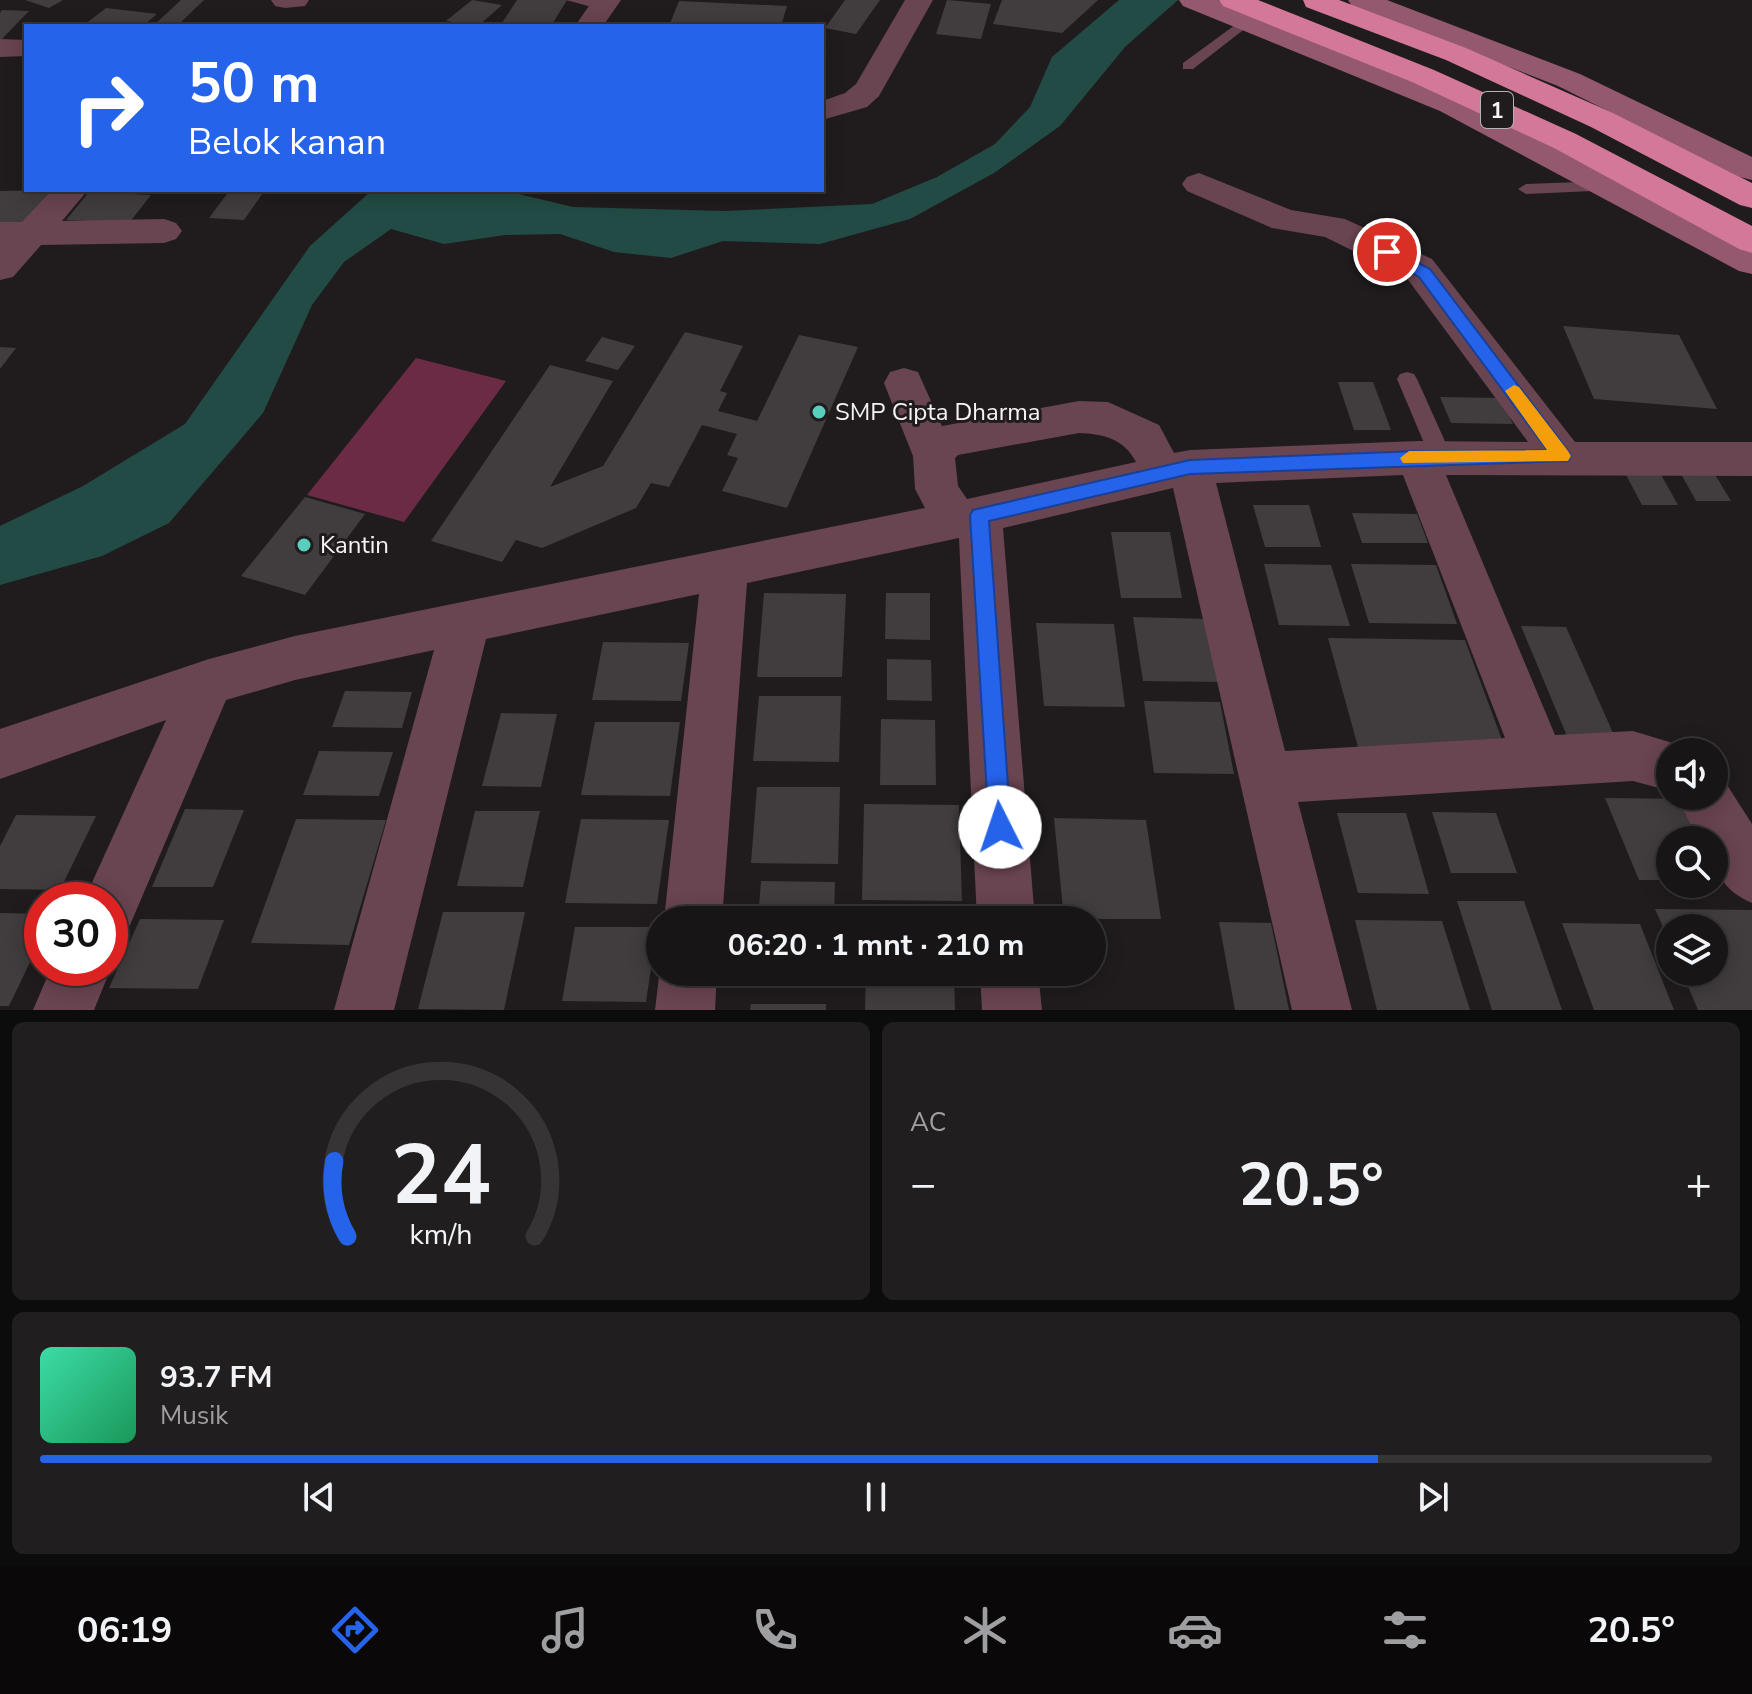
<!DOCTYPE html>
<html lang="id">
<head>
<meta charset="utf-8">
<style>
	:root { --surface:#181516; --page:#211e1f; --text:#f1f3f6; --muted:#9f9fa1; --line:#363435; --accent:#2563eb }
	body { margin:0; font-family:"Nunito Sans",sans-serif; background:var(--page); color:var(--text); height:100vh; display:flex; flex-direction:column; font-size:30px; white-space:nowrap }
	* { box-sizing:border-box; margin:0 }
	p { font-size:26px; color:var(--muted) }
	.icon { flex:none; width:44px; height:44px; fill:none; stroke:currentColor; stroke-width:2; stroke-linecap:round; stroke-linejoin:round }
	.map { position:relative; height:1010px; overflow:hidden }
	.side { display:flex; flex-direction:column; gap:12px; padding:12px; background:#0d0c0c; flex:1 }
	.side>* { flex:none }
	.hud { position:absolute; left:24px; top:24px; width:800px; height:168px; border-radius:0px; box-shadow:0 4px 20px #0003,0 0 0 2px var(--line); background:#2563eb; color:#fff; overflow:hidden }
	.tools { position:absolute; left:1656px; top:738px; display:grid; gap:16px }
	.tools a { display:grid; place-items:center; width:72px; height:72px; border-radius:50%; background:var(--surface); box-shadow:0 4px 20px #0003,0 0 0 2px var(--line); font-size:40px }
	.speed { position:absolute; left:24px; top:882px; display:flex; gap:16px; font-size:40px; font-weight:700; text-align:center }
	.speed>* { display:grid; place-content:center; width:104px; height:104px; border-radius:50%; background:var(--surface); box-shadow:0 4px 20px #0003,0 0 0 2px var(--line); line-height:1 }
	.speed .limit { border:12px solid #d22; background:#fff; color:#111 }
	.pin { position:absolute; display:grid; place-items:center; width:68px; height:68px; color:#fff; margin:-34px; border:4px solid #fff; border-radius:50%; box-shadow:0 2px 8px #0007 }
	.me { position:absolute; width:88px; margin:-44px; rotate:356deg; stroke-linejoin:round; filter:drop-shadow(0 0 6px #0008) }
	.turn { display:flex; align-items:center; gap:28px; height:168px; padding:0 32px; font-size:36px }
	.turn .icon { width:104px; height:104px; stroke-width:2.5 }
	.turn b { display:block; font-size:56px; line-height:68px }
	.big { font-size:60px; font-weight:700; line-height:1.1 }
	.side .card { flex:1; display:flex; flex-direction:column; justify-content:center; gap:12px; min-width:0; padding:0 28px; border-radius:12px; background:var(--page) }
	.side .dial { align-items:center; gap:0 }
	.dial svg { height:208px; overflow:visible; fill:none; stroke:var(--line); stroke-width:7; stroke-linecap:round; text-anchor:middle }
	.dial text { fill:var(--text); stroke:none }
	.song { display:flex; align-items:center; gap:24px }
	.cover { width:96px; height:96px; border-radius:12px; background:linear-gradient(135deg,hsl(160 70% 55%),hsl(150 70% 35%)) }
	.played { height:8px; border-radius:4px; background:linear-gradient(90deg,var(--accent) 80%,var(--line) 80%) }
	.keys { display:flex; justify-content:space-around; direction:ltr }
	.heat { display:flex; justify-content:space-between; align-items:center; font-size:44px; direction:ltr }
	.side .tiles { flex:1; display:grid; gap:12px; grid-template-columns:1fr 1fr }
	.card:last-child { grid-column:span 2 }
	.trip { position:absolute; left:646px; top:906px; width:460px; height:80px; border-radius:40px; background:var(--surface); box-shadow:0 4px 20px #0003,0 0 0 2px var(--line); font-weight:700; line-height:80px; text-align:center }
	.menu { display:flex; height:128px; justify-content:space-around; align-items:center; background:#0a0809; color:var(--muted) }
	.menu .icon { width:56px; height:56px }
	.menu .on { color:var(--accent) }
	.menu b { font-size:36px; color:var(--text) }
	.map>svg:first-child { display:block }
	.green { fill:#6b2b45 }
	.water { fill:#224b45 }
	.building { fill:#413c3d }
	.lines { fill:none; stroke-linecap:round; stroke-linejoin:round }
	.lane { fill:#694451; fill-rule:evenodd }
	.street { fill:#694451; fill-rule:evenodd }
	.secondary { fill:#94596e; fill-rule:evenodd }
	.highway { fill:#d37899; fill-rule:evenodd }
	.route { fill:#2563eb; stroke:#184099; stroke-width:2 }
	.slow { fill:#f59e0b }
	.poi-dot { fill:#5acebd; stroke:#201c1d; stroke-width:3 }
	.labels { text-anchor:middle; stroke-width:6; stroke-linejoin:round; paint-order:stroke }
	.shield { fill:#201c1d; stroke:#b6b2b4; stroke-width:2 }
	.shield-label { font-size:22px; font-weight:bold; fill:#f6f3f4 }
	.poi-label { font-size:24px; fill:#f6f3f4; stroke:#201c1d; text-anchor:start }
</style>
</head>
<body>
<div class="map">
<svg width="1752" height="1010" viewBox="0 0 1752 1010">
	<rect width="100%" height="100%" fill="#201c1d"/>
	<path class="green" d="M416,358l90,23 -102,141 -97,-27z"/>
	<path class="water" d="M1119,0h59l-53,47 -65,79 -66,47 -84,46 -90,25 -97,-3 -52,17 -57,-6 -54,-18 -55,1 -61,9 -53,-15 -47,33 -32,43 -49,108 -94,110 -67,33 -102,29v-59l83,-40 102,-62 125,-178 60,-54 132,-2 71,17 152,4 147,-7 65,-27 58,-33 35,-37 22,-50z"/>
	<path class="building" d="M25,0h38l-14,8z
		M181,0h23l-27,26h-24z
		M472,0l30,5 -24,21 -32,-5z
		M517,0h50l-16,26h-51z
		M845,0h35l-24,34 -31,-6z
		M947,0l44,4 -10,35 -45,-5z
		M1002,0h96l-36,33 -69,-9z
		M679,1l108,5 -6,20h-112z
		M106,8l51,6 -14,12 -59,-1z
		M2,10l27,1 -29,30v-28z
		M58,190l-24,34 -34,1v-34z
		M230,190h35l-21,30 -35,-2z
		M89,192l62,3 -22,28 -63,-3z
		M1563,326l116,9 38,74 -123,-10z
		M685,332l58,14 -23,45 7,2 -9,18 39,10 42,-86 59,12 -71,161 -65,-17 16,-33 -11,-3 10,-21 -35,-9 -33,62 -18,-4 -15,25 -94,40 -26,-8 -14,22 -71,-21 119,-176 63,16 -63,106 53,-21z
		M602,337l33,9 -17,24 -33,-9z
		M0,347l16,1 -16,21z
		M1338,382h35l18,48h-37z
		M1440,397l60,1 13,26 -62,-1z
		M1624,471h35l19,34h-36z
		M1680,472l34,1 17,28h-35z
		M305,497l60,17 -60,81 -64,-19z
		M1253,505h56l12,42h-56z
		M1352,513l65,1 11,29h-66z
		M1111,532h59l12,66h-61z
		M1264,564l67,1 19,61 -71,-1z
		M1351,564l85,1 21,59 -88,-1z
		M764,593l82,1 -4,83h-85z
		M886,593h44v47l-45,-1z
		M1133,617l76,2 13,63 -79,-1z
		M1036,623l78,1 11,83 -81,-1z
		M1521,626l45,1 51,115 -48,-1z
		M1328,638l137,2 40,108 -147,-1z
		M603,642l86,1 -8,58 -89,-1z
		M887,659l44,1 1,41 -45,-1z
		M345,691l67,1 -10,36 -70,-1z
		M759,696h82l-2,66 -86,-1z
		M1144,701l76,1 14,72 -80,-1z
		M501,713l56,1 -16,73 -59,-1z
		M881,719l54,1 1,65h-56z
		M595,722h85l-10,74 -89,-1z
		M319,751l74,1 -14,44 -76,-1z
		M757,787h83l-2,77 -87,-1z
		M1605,798l93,1 38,82h-22v-41h-44v40h-31z
		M864,804l95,1 3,96 -100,-1z
		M185,809l59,1 -31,77h-61z
		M475,811h65l-17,76 -66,-1z
		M1432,812l64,1 21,60h-66z
		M1337,813h69l23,81 -71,-1z
		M16,815l80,1 -36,74 -60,-1v-43z
		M1054,818l92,2 15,99h-97z
		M296,819l90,1 -37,125 -98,-2z
		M581,819l88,1 -12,84 -92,-1z
		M761,881l74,1 -1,38h-76z
		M1457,901h67l38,109h-70z
		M1655,909l97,1v100h-54l-16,-38h32v-44h-44v15z
		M443,912h82l-21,98 -86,-1z
		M0,913l42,1v23l-33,69h-9z
		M140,919l84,1 -26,69 -89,-1z
		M1355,920l87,1 28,89h-93z
		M1219,922l52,1 18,87h-54z
		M1562,923l78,1 34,86h-80z
		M575,927h82l-11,75 -84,-1z
		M754,972h78v6h-79z
		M866,972h88l1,38h-90z
		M751,1004h75v6h-76z"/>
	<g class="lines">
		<path class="lane" d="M566,0h28l16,6 -7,4z
			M1246,17l7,4 -2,3 -58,45h-10v-6z
			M1609,181l6,1 2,4 -2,4 -89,4 -8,-5 8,-5z
			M1407,372l7,2 3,5 35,78 -3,6 -8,2 -8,-2 -3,-6 -33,-78 3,-5z"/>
		<path class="street" d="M271,0h38l-4,6 -20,2 -10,-2z
			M593,0h28l-18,26h-28z
			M905,0h28l-54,96 -12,11 -45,13v-19l23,-8 11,-9z
			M0,39l26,1v16l-26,1z
			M1199,173l92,37 54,9 87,40 143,183h177v34l-306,-1 109,260 78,-4 56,17 1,4h-20v39l-37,-10 -335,21 54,208h-60l-119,-522 -170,40 32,392h-58l-18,-382 -212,45 -25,337h-58l35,-326 -213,45 -92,371h-60l100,-360 -139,30 -69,20 -96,225 -20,8v-33h-26l82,-180 -166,59v-50l209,-70 86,-23 630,-128 -10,-19 -2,-33 -29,-73 6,-11 14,-4 14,4 24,54 137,-25 29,1 51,23 15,28 16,-3 228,-9 110,1 -122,-165 -81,-40 -53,-9 -85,-37 -5,-7 5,-7zM1079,433c25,1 45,6 57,29l-169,37 -9,-13 -3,-28 3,-3zM1403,475l102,263 -220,13 -69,-268z
			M52,190h36l-26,31 102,-2 12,4 6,8 -6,8 -12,4 -123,2 -28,32 -13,3v-58h22z
			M1714,774l8,3 30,47v79c-30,-13 -38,-31 -38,-63h-15l-23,-44h38z
			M110,965l1,3 -17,42h-61l18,-42h59z
			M660,968v4h57l-2,38h-60z
			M980,972h58l4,38h-60z"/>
		<path class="secondary" d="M1179,0h39l244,97 290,150v27l-13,-3 -299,-160 -257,-105z
			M1348,0h39l193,74 172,83v23l-12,-3 -182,-91 -206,-80z"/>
		<path class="highway" d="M1219,0h39l176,70 142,64 176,92v27l-13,-4 -185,-101 -142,-66 -189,-76z
			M1303,0h36l127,48 147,65 139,70v25l-12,-3 -149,-78 -145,-67 -140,-53z"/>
	</g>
	<path class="route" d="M1387,247l43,22 138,182 3,5 -3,5 -378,13 -201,47 22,306 -3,8 -8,3 -8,-3 -3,-8 -19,-312 3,-5 217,-50 228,-9 129,-1 -128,-173 -37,-21 -2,-4z"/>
	<path class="slow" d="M1514,385l5,2 49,64 3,5 -3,5 -165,2 -3,-5 9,-7 138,-1 -42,-59z"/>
	<g class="poi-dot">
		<circle cx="819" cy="412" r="8"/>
		<circle cx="304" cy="545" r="8"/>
	</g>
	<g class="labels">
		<rect class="shield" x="1481" y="92" width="32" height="36" rx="6"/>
		<g class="shield-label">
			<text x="1497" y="118">1</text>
		</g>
		<g class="poi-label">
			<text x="835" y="420">SMP Cipta Dharma</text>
			<text x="320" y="553">Kantin</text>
		</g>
	</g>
</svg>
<div class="tools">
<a><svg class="icon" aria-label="sound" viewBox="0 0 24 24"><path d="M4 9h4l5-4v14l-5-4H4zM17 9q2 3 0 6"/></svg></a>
<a><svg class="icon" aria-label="search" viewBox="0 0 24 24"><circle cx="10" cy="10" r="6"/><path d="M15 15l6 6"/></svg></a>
<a><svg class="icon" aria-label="layers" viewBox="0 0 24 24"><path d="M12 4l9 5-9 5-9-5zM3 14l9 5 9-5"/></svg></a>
</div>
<div class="speed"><div class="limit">30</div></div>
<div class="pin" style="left:1387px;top:252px;background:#d93025"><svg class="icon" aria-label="arrive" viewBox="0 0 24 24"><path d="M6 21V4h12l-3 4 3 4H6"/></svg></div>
<svg class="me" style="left:1000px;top:827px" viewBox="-20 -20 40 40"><circle r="19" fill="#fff"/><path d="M0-13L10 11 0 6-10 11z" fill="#2563eb"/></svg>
<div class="trip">06:20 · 1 mnt · 210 m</div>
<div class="hud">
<div class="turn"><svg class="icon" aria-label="right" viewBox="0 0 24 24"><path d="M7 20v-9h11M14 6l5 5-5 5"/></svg><div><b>50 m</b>Belok kanan</div></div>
</div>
</div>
<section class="side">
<div class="tiles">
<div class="card dial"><svg viewBox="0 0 100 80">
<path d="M14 69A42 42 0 1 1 86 69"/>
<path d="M14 69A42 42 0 0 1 9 40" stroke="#2563eb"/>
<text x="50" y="56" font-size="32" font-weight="700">24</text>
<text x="50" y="72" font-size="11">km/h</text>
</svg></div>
<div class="card"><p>AC</p>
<div class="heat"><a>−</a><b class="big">20.5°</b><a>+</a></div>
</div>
<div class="card">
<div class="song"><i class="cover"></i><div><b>93.7 FM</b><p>Musik</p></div></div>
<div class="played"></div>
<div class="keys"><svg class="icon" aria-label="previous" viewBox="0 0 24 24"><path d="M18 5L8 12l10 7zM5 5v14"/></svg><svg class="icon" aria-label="pause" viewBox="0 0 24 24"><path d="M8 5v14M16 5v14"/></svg><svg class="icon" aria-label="next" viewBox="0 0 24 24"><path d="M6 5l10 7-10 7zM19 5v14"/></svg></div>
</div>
</div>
</section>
<nav class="menu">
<b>06:19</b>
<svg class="icon on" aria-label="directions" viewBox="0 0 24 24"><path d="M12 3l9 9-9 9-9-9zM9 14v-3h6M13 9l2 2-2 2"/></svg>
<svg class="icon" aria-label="music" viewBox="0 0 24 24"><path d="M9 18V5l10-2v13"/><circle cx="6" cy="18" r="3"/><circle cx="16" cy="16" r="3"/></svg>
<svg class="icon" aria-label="phone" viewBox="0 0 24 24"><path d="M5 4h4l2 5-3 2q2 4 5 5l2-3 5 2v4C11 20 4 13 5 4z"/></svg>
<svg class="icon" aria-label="climate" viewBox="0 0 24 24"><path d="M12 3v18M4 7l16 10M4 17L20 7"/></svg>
<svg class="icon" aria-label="car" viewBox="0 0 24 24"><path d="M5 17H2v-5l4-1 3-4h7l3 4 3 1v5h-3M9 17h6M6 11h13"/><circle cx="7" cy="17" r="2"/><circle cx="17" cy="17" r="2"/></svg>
<svg class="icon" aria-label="filters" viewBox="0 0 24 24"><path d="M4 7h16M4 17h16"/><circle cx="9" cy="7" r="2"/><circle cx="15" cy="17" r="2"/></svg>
<b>20.5°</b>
</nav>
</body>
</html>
